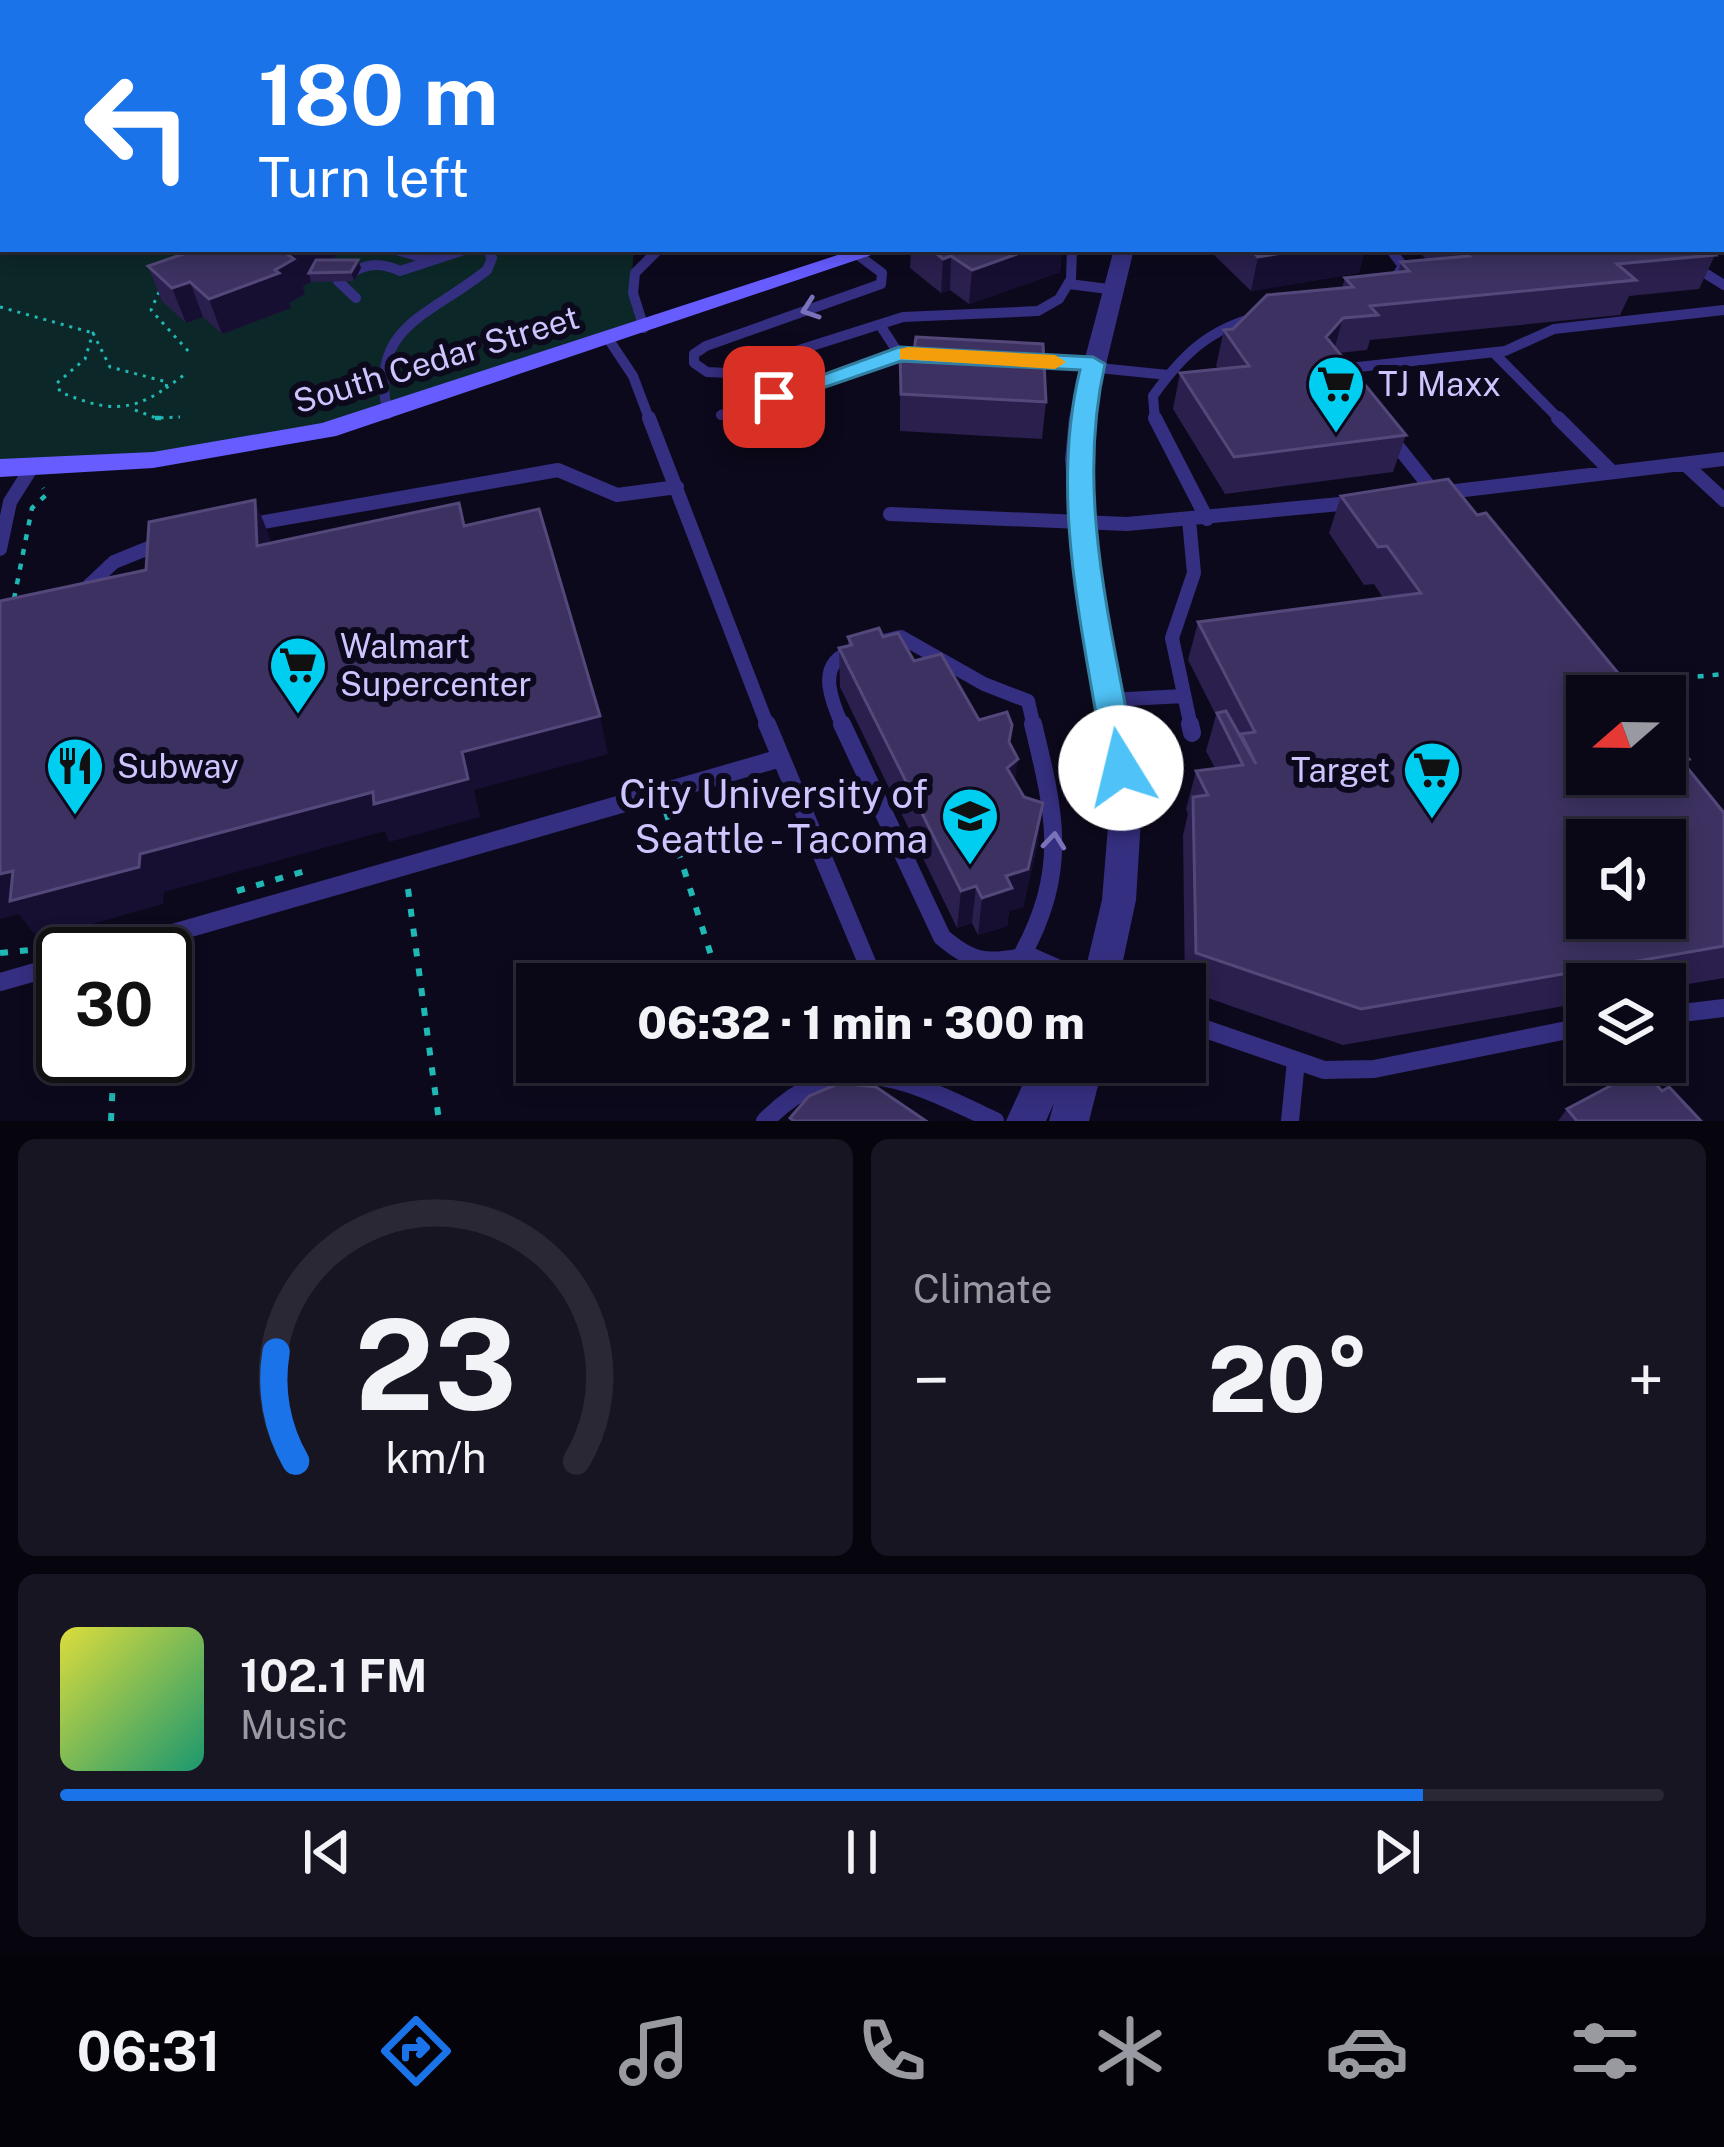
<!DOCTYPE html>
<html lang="en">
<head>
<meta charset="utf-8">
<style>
	:root { --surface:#0a0716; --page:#181523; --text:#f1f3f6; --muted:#9999a1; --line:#2a2835; --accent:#1a73e8 }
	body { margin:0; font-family:"Public Sans",sans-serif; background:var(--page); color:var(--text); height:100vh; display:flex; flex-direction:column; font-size:45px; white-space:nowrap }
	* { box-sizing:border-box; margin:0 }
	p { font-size:39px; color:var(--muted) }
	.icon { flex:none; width:66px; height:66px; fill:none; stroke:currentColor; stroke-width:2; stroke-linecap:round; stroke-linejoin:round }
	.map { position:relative; height:1121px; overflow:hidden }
	.side { display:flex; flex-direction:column; gap:18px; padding:18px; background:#06040c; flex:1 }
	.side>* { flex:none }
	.hud { position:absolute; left:0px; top:0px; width:1725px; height:252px; box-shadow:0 6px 18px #0003,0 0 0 3px var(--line); background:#1a73e8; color:#fff; overflow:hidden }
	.needle { width:78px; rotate:250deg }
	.fabs { position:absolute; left:1566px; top:675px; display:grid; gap:24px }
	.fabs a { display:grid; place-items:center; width:120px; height:120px; border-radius:0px; background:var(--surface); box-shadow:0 6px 18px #0003,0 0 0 3px var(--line); font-size:60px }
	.speed { position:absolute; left:36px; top:927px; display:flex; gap:24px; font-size:60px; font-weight:700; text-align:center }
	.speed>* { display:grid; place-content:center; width:156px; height:156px; border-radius:50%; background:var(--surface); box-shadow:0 6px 18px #0003,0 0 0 3px var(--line); line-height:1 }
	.speed .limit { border:6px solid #111; border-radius:18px; background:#fff; color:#111 }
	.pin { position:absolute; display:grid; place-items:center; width:102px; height:102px; color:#fff; margin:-51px; border-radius:24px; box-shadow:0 6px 18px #0006 }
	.me { position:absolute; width:132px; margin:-66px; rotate:351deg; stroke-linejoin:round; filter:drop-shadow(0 0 9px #0008) }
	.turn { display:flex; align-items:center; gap:42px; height:252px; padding:0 60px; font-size:54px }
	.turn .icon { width:156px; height:156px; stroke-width:2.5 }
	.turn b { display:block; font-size:84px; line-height:102px }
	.big { font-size:90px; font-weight:800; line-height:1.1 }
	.side .widget { flex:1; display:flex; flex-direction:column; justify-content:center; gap:18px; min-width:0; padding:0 42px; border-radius:18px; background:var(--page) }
	.side .dial { align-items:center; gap:0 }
	.dial svg { height:312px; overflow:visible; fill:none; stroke:var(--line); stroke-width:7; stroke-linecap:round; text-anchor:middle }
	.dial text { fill:var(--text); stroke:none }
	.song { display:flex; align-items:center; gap:36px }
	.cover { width:144px; height:144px; border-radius:18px; background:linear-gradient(135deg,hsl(60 70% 55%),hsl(160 70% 35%)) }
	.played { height:12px; border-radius:6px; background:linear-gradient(90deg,var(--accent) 85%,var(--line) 85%) }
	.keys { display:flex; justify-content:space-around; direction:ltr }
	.heat { display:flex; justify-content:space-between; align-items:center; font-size:66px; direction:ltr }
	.side .tiles { flex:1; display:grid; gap:18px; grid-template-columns:1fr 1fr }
	.widget:last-child { grid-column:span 2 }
	.trip { position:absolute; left:516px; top:963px; width:690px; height:120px; border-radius:0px; background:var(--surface); box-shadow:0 6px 18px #0003,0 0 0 3px var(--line); font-weight:800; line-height:120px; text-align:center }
	.tab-bar { display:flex; height:192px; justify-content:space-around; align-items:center; background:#040309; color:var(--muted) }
	.tab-bar .icon { width:84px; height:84px }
	.tab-bar .active { color:var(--accent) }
	.tab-bar b { font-size:54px; color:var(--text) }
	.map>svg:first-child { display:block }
	.green { fill:#0c2727 }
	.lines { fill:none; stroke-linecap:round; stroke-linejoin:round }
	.path-far2 { stroke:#1fb8b5; stroke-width:3; stroke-dasharray:3 6; stroke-linecap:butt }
	.path-far1 { stroke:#1fb8b5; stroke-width:4.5; stroke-dasharray:6 9; stroke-linecap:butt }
	.path { stroke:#1fb8b5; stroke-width:6; stroke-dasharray:8 12; stroke-linecap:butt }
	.lane-far2 { stroke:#352f81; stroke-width:10 }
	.lane-far1 { stroke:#352f81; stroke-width:14 }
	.lane { stroke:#352f81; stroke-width:18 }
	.street { fill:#352f81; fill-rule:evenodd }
	.secondary { fill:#665cff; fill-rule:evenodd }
	.highway { fill:#ff4094; fill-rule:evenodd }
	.wall { fill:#2a1f4d }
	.shaded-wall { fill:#170f32 }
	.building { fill:#3c3160; stroke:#534879; stroke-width:3; fill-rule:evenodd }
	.oneway { stroke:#7a72ba }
	.route { fill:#4fc3f7; stroke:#337fa1; stroke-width:3 }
	.slow { fill:#f59e0b }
	.labels { text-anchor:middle; stroke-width:12; stroke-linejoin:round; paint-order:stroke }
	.street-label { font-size:33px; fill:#cec5ff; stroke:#0d091d }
	.poi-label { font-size:33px; fill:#cec5ff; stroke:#0d091d; text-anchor:start }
	.near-poi-label { font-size:39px; fill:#cec5ff; stroke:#0d091d; text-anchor:end }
</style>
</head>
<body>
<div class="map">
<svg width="1724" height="1121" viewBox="0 0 1724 1121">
	<rect width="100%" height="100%" fill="#0d091d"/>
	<path class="green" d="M0,0h1241v2l-1238,1v246h631l-2,24 12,55 -356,111 -288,29z"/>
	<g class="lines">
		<path class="path-far2" d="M41,0l5,3
			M403,0l4,3
			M1300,0l5,3
			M441,3l5,-3
			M469,3l4,-3
			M764,3l10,-3
			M792,3l7,-3
			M1039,3l7,-3
			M1173,3l16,-3
			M159,292l-8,18 38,42
			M0,307l93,26
			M93,333l17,34 57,15 -1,6c-39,27 -64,21 -106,4l-3,-9 28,-24z
			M166,388l18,-13
			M135,410l21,8 24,-1"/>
		<path class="path-far1" d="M155,418h11
			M14,599l18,-91 15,-14 -4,-6
			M1623,684l101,-10"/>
		<path class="path" d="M666,812l54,172
			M408,889l31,232
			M237,891l75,-22
			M65,942l23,-6
			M0,953l30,-3
			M745,1062l6,17 50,-17
			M950,1062l35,5
			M111,1121l3,-65"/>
		<path class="lane-far2" d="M393,249l35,10
			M1390,249l13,17 -7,11
			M1666,249l58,36
			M858,255l24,18 -1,11 -175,62 -12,8v9l13,9 20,1 176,-56 135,-6 21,-12 12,-20 1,-30
			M1069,284l47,6
			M356,298l-18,-17c22,-15 37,-22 62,-10l67,-22
			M880,325l19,29
			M644,328l-11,-35 2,-20 24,-24
			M609,340l24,36 17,45
			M1494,353l67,68
			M1030,361l138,14
			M1343,379l6,-11 156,-17 49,-22 170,-19
			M388,414c-21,-88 42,-98 99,-144l5,-12 -5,-9
			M721,415l178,-61 19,1
			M1155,421l-2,-25c30,-42 56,-67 107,-80"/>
		<path class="lane-far1" d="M649,418l119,309
			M1155,418l52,101
			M1558,418l53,53
			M1391,438l46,58
			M1685,464l39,36
			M1439,493l285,-34
			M890,514l237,10 224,-21
			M1189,520l5,53 -22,65 19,89
			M247,525l311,-55 59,25 60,-8
			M0,549l10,-47 22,-35
			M80,594l34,-32 47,-19
			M1110,700l73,-4
			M843,727c-32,-70 -7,-75 58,-90l83,47 44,17 6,26"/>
		<path class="lane" d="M767,724l109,260
			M842,724l100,213c28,24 43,28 79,20 48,-87 34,-143 12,-233
			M1190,724l2,9
			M100,954l681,-196
			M1025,954l68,30
			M0,982l63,-18
			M1665,1015l59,-7
			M1185,1022l139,48 50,-1 213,-43
			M765,1121c78,-78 143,-41 230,0
			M1290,1121l6,-60"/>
		<path class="street" d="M1114,249h20l-41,169 -4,41 15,141 38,202 -6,98 -18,84h-36l20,-84 8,-98 -34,-202 -11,-141 4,-41z
			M1033,1062h71l-15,59h-40l5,-18 -8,18h-40z"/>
		<path class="secondary" d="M1512,0h18l-20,3z
			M1623,0h23l2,3h-23z
			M856,249h33l-553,187 -183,32 -153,9v-18l153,-7 169,-29z"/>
		<path class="highway" d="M1344,0h21l3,3h-22z
			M1376,0h21l3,3h-22z
			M1722,164h2v15h-2z
			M1722,191h2v15h-2z
			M1722,228l2,1v16l-2,-1z"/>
	</g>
	<path class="wall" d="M1703,0h21v20h-2v-17h-20z
		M911,249h151l-2,23 -91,32 -19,-14 -9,3 -31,-25z
		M1208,249h157l-6,24 -108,18z
		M1416,249h292l7,6 -16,34 -70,7 -9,19 -250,25 -3,10 -28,3 67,82 -13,37 -168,22 -52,-85 7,-36 38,-4 -2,-3 8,-36 9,-1 109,-41 3,-10 53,-6 3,-10 26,-2z
		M337,256l-10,4h31l3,8 -7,13 -43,1 -8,4 2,8 -16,9 2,5 -69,26 -19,-17 -17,6 -24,-22 -14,-35z
		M900,350l146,52 -4,37 -142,-8z
		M1341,496l136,19 212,244 -4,7 39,47v165l-59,10v-4h-78v18l-244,43 -158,-55 -2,-155 5,-21 -2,-5 10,-38 19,-3 -9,-17 10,-36 -28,-55 10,-38 185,-24 -9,-14 -10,1 -35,-52z
		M848,637h35l127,108 5,37 23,59 -15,66 -14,4 -2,15 -29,9 -6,-12 -15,5 -117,-241 -1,-39 9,-2z
		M1662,1091l39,30h-143l9,-12z"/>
	<path class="shaded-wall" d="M1722,47h2v27h-2z
		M298,249h37l2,7 -19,8 -9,9 2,9 -8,4 2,8 -16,9 2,5 -69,26 -13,-35 66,-29 12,-16z
		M1031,249h31l-2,23 -91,32 3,-34z
		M1306,249h59l-6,24 -108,18 7,-34z
		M951,256l-1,34 -9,3 2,-34z
		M358,260l3,8 -7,13 -3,-9z
		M190,282l13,35 -17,6 -14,-35z
		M1343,318l-10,36 -7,-17z
		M255,500l15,38 3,46 -16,-38z
		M600,716l8,38 -134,36 6,27 -91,25 -4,-11 -221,61 -1,12 -125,35 -19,-25 -19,5v-45l13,-3 127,-17 322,-102z
		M1018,759l-5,38 -6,-29z
		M1043,803l-5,38 -15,66 -14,4 -2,15 -29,9 4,-37 24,-22z
		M976,886l-4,37 -15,5 4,-37z"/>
	<path class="building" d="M1722,20l2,1v26h-2z
		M198,249h100l-11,5 7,5 -19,11 4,3 -70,26 -19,-17 -18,6 -24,-22z
		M931,249h100l-59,21 -21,-14 -8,3z
		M1250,249h56l-48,8z
		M1461,249h247l7,6 -98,9 19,16 -266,26 8,9 -35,3 -17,19 80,98 -172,22 -54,-84 69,-7 -25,-36 9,-1 34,-34 86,-8 -8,-9 64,-7 -8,-9 68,-6z
		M316,260h42l-7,12 -42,1z
		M916,337l127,7 3,58 -145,-8 -1,-44 14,1z
		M1448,479l29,36 9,-2 151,183h-50v78h78v-44l24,29 -8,1 43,53v133l-363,63 -165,-56 -3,-156 15,-2 -12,-24 47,-6 -26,-52 9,-2 30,53 -15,-30 14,-2 -57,-110 223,-29 -34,-47 -9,1 -37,-51zM1587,840h78v78h-78z
		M255,500l2,46 202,-43 5,23 75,-17 61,207 -138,36 6,27 -94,25 -1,-12 -233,62 -1,13 -129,34 3,-30 -13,3v-273l146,-31 3,-48z
		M879,628l4,9 15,-4 16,28 27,-7 38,66 28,-8 5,13 -3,17 9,17 -11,9 17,29 19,6 -15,66 -22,7 6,12 -30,10 -6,-12 -15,5 -122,-243 13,-3 -4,-8z
		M1642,1069l20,22 7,-4 32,34h-124l-10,-12z
		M840,1083l36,4 50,34h-132l-4,-3 19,-22z"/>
	<defs><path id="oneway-chevron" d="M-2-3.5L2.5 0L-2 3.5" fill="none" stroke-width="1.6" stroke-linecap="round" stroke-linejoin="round" transform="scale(3)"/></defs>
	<g class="oneway">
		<use href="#oneway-chevron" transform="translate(810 309) rotate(161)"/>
		<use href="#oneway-chevron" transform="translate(1054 841) rotate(-84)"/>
	</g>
	<path class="route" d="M899,347l194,10 12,7c-31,135 9,270 32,404l-4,9 -12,3 -16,-12c-20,-131 -57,-267 -25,-398l-179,-9 -119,41 -20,-5z"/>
	<path class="slow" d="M908,347l147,8 11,7 -11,7 -155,-10v-10z"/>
	<defs>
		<symbol id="supermarket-pin" viewBox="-11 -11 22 30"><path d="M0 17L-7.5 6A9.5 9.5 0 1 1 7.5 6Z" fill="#00cef0" stroke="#0d091d"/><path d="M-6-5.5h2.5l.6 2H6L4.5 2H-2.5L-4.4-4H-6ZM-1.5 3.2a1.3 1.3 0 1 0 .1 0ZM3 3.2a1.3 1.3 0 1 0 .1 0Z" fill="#111"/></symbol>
		<symbol id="restaurant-pin" viewBox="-11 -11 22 30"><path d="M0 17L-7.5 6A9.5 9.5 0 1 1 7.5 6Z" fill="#00cef0" stroke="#0d091d"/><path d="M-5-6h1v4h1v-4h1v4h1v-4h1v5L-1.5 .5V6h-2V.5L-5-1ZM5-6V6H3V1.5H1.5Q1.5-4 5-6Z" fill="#111"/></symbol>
		<symbol id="university-pin" viewBox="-11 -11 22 30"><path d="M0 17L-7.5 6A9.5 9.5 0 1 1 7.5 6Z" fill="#00cef0" stroke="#0d091d"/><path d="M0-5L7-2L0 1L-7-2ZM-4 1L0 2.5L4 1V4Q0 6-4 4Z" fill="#111"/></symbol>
	</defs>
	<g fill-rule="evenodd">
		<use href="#supermarket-pin" x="1303" y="351" width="66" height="90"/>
		<use href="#supermarket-pin" x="265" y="632" width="66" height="90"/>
		<use href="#restaurant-pin" x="42" y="733" width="66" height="90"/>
		<use href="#supermarket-pin" x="1399" y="737" width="66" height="90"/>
		<use href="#university-pin" x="937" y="783" width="66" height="90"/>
	</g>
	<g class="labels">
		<g class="street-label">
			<text transform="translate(436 359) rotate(-17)" y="12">South Cedar Street</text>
		</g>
		<g class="poi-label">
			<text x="1378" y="396">TJ Maxx</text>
			<text x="340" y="658">Walmart<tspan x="340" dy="38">Supercenter</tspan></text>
			<text x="117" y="778">Subway</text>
			<text x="1390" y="782" text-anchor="end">Target</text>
		</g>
		<g class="near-poi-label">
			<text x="928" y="808">City University of<tspan x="928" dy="45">Seattle - Tacoma</tspan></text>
		</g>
	</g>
</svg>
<div class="fabs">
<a><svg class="needle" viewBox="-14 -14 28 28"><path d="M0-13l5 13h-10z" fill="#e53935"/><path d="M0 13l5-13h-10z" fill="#9999a1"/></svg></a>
<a><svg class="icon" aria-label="sound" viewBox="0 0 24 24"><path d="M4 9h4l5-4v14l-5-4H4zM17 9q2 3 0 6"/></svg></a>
<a><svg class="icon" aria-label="layers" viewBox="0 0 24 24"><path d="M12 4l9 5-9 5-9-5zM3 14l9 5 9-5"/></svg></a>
</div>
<div class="speed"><div class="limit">30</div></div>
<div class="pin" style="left:774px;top:397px;background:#d93025"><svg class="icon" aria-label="arrive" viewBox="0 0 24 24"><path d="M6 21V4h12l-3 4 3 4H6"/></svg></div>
<svg class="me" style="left:1121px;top:768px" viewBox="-20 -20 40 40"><circle r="19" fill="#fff"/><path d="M0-13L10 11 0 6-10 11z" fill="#4fc3f7"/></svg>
<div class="trip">06:32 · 1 min · 300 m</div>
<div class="hud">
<div class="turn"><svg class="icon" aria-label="left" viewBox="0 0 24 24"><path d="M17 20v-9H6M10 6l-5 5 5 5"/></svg><div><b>180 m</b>Turn left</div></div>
</div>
</div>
<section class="side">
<div class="tiles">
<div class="widget dial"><svg viewBox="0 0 100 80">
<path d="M14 69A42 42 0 1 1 86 69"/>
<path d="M14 69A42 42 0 0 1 9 41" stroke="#1a73e8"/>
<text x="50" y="56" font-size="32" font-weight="700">23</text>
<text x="50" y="72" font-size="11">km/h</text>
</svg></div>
<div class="widget"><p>Climate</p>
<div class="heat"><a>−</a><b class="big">20°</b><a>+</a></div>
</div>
<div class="widget">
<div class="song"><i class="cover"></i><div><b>102.1 FM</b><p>Music</p></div></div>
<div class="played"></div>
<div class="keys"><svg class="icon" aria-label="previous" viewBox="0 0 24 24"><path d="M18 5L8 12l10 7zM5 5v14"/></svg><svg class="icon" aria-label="pause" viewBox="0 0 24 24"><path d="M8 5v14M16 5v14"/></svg><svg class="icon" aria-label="next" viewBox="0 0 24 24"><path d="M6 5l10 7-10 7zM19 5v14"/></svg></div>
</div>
</div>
</section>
<nav class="tab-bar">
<b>06:31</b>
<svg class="icon active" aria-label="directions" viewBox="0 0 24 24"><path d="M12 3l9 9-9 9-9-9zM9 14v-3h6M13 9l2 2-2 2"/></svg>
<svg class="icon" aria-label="music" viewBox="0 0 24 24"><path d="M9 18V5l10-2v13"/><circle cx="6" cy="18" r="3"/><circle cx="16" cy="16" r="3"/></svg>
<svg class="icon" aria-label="phone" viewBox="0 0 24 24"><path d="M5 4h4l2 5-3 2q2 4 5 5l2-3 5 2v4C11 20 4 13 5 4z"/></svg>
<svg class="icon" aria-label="climate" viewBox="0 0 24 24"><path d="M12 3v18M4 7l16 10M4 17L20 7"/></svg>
<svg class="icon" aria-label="car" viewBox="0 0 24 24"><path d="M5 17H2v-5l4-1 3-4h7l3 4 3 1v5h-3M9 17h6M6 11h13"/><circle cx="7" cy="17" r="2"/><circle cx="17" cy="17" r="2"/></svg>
<svg class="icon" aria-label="filters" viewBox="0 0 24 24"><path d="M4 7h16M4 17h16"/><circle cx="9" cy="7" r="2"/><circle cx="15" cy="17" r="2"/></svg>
</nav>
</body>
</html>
